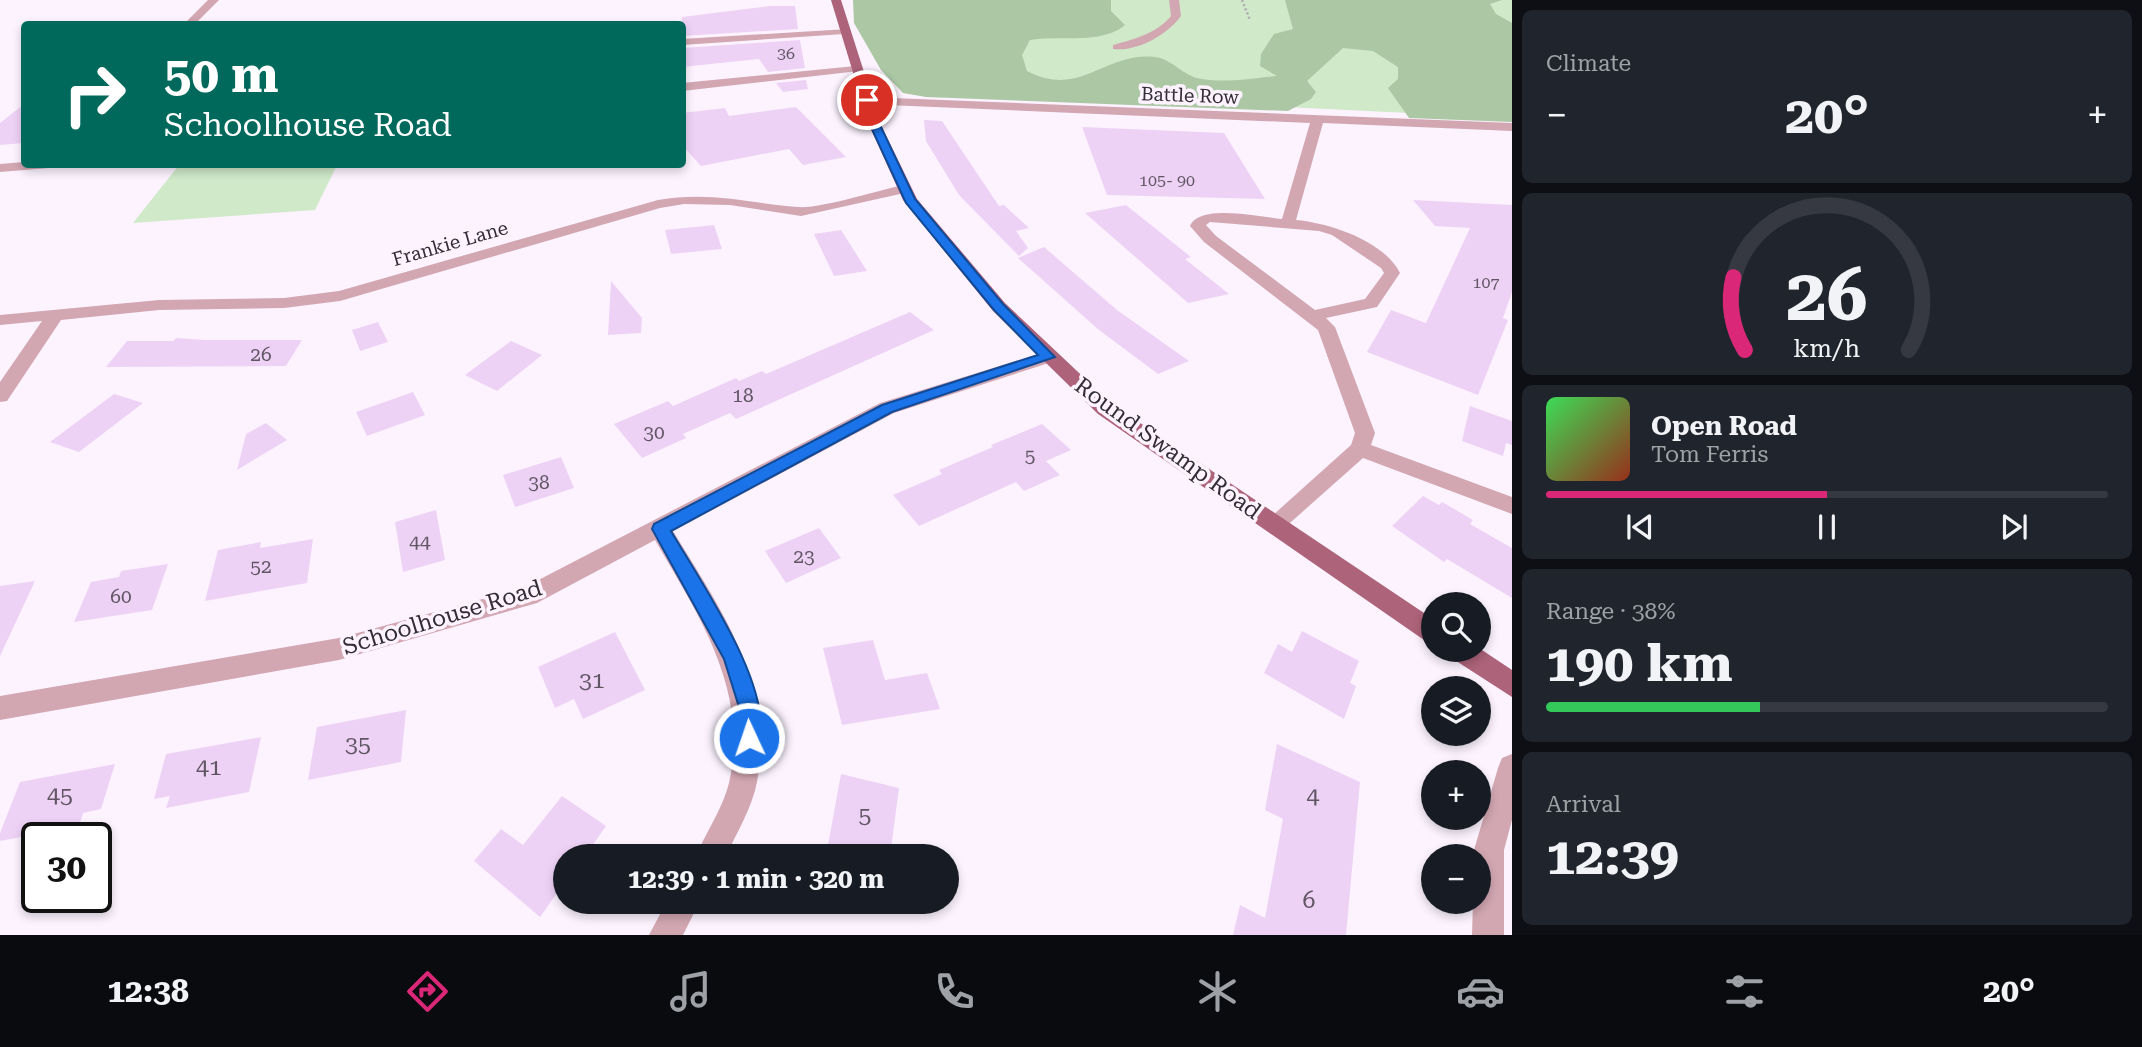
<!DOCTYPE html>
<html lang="en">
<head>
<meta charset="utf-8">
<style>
	:root { --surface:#171b24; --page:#20242c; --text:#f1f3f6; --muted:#9ea1a6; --line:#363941; --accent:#db2777 }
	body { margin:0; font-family:"Roboto Serif",serif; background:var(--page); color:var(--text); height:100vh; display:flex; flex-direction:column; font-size:26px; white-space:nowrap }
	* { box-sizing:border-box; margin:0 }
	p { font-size:23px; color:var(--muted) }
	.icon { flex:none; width:38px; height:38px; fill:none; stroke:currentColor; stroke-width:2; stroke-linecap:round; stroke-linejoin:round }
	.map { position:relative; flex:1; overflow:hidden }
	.drawer { display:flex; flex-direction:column; gap:10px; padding:10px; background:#0d0f14; width:630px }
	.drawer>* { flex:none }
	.guide { position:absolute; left:21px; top:21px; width:665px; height:147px; border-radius:7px; box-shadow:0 4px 10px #0003; background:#00695c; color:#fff; overflow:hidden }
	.fabs { position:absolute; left:1421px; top:592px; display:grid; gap:14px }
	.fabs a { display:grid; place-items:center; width:70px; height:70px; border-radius:50%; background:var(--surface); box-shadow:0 4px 10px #0003; font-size:35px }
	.speed { position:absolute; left:21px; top:822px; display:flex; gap:14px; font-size:35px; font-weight:700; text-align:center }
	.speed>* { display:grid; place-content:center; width:91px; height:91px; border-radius:50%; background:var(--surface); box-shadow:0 4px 10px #0003; line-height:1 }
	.speed .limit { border:4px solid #111; border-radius:10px; background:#fff; color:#111 }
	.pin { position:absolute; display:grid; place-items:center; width:60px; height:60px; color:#fff; margin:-30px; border:4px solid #fff; border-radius:50%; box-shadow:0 2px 7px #0007 }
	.me { position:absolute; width:77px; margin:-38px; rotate:357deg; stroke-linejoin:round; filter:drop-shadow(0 0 5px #0008) }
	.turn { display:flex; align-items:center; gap:24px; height:147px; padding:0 28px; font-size:32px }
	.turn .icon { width:91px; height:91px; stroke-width:2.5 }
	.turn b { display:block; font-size:49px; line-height:60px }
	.big { font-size:52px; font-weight:700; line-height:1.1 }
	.drawer .tile { flex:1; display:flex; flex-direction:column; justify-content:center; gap:10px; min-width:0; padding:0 24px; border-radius:10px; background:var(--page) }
	.drawer .dial { align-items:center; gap:0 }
	.dial svg { height:182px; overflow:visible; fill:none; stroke:var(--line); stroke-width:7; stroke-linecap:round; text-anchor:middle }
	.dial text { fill:var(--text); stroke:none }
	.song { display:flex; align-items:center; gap:21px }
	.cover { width:84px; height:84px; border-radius:10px; background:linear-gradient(135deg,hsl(130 70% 55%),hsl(10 70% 35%)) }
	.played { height:7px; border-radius:4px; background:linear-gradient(90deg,var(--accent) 50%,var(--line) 50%) }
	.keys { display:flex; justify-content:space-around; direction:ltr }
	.heat { display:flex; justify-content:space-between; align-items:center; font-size:38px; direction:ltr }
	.charge { height:10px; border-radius:5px; background:linear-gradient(90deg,#34c759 38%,var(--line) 0) }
	.trip { position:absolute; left:553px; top:844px; width:406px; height:70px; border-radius:35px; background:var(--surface); box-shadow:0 4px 10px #0003; font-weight:700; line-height:70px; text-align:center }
	.menu { display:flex; height:112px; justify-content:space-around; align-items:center; background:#090b0e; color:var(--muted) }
	.menu .icon { width:49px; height:49px }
	.menu .on { color:var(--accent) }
	.menu b { font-size:32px; color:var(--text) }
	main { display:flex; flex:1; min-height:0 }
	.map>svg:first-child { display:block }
	.green { fill:#cfe9c9 }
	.forest { fill:#abc7a4 }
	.building { fill:#eed2f6 }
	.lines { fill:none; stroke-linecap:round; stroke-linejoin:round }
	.path { stroke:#afa8b1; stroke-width:2.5; stroke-dasharray:2 2.5; stroke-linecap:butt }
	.minor { fill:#d2a7b2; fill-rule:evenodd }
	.major { fill:#ad6379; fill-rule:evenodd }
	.route { fill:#1a73e8; stroke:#114b97; stroke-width:2 }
	.labels { text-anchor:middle; stroke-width:7; stroke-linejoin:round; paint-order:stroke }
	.far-number-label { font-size:16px; fill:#615764 }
	.far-street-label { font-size:19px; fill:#322e33; stroke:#fcf3ff }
	.number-label { font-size:19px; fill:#615764 }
	.street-label { font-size:23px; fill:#322e33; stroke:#fcf3ff }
	.near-number-label { font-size:23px; fill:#615764 }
</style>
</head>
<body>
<main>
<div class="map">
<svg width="1512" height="935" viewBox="0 0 1512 935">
	<rect width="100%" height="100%" fill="#fcf3ff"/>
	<path class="green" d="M872,0h640v118l-600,-29z
		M179,165v-1l158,1 -22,45 -182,13z"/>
	<path class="forest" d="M853,0h258v11l14,14c-24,20 -66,10 -95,15l-8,15 5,16c54,28 76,-19 128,-14 16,2 27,17 42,21 25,6 56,0 80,-2l-17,-10 1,-12 13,-20 19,-5 -8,-29h217l-12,4 6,10 16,9v99l-103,-4 -21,-30 10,-9v-12l-25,-16 -30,-3 -36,33 9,11 -5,7 -23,12 -362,-14 -23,-4 -22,-23 -27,-47z"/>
	<path class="building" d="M770,6h25l3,23 -116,7v-19z
		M800,40l5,28 -37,4 -9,-13 -77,8v-19z
		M806,80l2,9 -25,3 -7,-9z
		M24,104v39l-24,2v-22z
		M796,107l50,50 -43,8 -14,-16 -88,17 -19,-21v-32l43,-5 4,8z
		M924,120l18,1 57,85 5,-1 25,23 -13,3 12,17 -9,8 -60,-61 -33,-54z
		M1082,127l142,6 41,66 -158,-4z
		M1413,200l99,5v87l-9,26 5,2 -30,75 -111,-43 24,-42 35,13 44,-95 -35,-2z
		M1126,205l65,52 -6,2 44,35 -41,9 -103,-90z
		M714,225l8,24 -51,5 -6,-24z
		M841,230l26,41 -33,5 -20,-42z
		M1044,247l73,63 72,51 -31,13 -59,-44 -81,-72z
		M611,281l31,37 -1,15 -33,2z
		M910,312l24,18 -198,89 -6,-6 -47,21 3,4 -44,20 -28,-34 54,-23 5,5 63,-28 3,3 23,-10 4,3z
		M378,322l10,20 -28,9 -8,-21z
		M176,338l29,2h97l-16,26 -180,1 21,-26h46z
		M511,341l31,14 -45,36 -32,-16z
		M413,392l12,23 -58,21 -11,-24z
		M114,394l29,9 -64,49 -29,-10z
		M1470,406l42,15v24l-6,-2 -3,13 -41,-15z
		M266,423l21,17 -50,30 9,-36z
		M1042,424l29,26 -25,11 14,14 -36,16 -8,-9 -97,44 -26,-31 49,-21 -3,-4 54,-23 -2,-2z
		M561,457l13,31 -59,19 -12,-32z
		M1423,496l16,9 3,-3 31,18 -3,4 42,24v50l-65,-39 -3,3 -52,-36z
		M436,510l9,50 -42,12 -8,-50z
		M819,528l22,30 -55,25 -21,-32z
		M313,539l-6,44 -102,18 13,-51 43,-8 -1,6z
		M168,564l-16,46 -78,12 17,-40 28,-5 2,-6z
		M35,581l-35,75v-70z
		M1302,631l57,30 -9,22 6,3 -12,33 -80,-46 14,-29 14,8z
		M615,632l30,58 -62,29 -9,-20 -19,9 -17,-41z
		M873,640l12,40 42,-7 13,36 -98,16 -19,-77z
		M406,710l-5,52 -93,18 9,-53z
		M261,737l-12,55 -83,16 4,-12 -16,3 12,-45z
		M1277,744l83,38 -14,153h-113l7,-30 25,13 18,-99 -18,-9z
		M115,764l-14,45 -18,4 -4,13 -79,15v-8l20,-51z
		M841,774l58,14 -9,68h-64z
		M562,796l44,30 -21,30h-20v26l-25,35 -66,-56 27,-32 22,16z"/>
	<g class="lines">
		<path class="path" d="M1242,0l8,20"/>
		<path class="minor" d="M208,0h11l-24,24h-11z
			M1169,0h10l2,16c-14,19 -44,36 -68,33v-4c21,-6 43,-11 58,-29z
			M848,29l1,2 -5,3 -162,11v-6z
			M855,66l6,3 -2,2 -177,20v-8z
			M867,97l645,26v8l-189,-8 -27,97c34,3 88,21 104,53l-23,34 -51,11 9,9 40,106 -4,12 141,52v17l-149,-56 -81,72 -8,3 -8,-3 -3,-6 88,-79 4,-12 -37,-103 -114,-88 -14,-16c10,-23 70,-9 92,-7l28,-96 -447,-19v-6zM1210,222l109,9 13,4 49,33 3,5 -19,26 -50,11 -99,-74 -10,-11z
			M24,162v2h32l-7,4 -49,4v-8z
			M904,185l7,4 -2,3 -108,24 -71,-11 -46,-1 -24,4 -320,93 -56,7 -125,2 -98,10 -54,81 -7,1v-20l42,-61 -42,4v-10l159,-15 125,-2 55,-7 319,-91c53,-9 89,3 140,7 22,2 81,-17 106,-22z
			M1048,351l7,2 2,4 -2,4 -161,52 -221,118c47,77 103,155 84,251 -5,26 -20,50 -31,74h-30c10,-24 27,-48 33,-73 21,-92 -30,-167 -74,-243l-118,63 -198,57 -339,60v-24l339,-58 184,-50 357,-185z
			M1512,754v66l-8,30v85h-32l1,-34h6v-45h-5v-6l24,-82 4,-10z
			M667,901h33l-17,34h-34z"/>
		<path class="major" d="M831,0h10l40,125 36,74 88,104 107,101 321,215v24l-9,-3 -326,-226 -105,-103 -90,-111 -34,-75z
			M1479,648l33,22v27l-62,-40 -4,-8z"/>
	</g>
	<path class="route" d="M867,98l5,2 8,25 35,74 88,105 52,53 -163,55 -221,119c26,45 108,163 86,214l-8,3 -7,-3 -4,-41 -14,-45 -72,-130 2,-5 228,-119 156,-50 -44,-45 -88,-107 -36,-78 -8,-25z"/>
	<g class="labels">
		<g class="far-number-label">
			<text x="786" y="59">36</text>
			<text x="1167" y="186">105- 90</text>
			<text x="1486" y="288">107</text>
		</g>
		<g class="far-street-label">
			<text transform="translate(1190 95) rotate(2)" y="7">Battle Row</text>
			<text transform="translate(450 243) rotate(-16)" y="7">Frankie Lane</text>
		</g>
		<g class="number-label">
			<text x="261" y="361">26</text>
			<text x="743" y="402">18</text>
			<text x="654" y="439">30</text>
			<text x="1030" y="462">5</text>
			<text x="539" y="489">38</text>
			<text x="420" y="548">44</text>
			<text x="804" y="563">23</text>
			<text x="261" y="573">52</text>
			<text x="121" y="603">60</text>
		</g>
		<g class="street-label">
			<text transform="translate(1168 448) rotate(36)" y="8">Round Swamp Road</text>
			<text transform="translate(442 617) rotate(-17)" y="8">Schoolhouse Road</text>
		</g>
		<g class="near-number-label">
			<text x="592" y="688">31</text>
			<text x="358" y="752">35</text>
			<text x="209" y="775">41</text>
			<text x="60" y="803">45</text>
			<text x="1313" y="804">4</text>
			<text x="865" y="823">5</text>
			<text x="1309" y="908">6</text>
		</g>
	</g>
</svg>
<div class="fabs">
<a><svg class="icon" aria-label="search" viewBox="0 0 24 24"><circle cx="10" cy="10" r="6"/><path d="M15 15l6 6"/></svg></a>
<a><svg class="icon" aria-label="layers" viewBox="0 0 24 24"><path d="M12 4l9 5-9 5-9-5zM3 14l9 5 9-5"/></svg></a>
<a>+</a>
<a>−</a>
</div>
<div class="speed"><div class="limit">30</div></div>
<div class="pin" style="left:867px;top:100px;background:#d93025"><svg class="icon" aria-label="arrive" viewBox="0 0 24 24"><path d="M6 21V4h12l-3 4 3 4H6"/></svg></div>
<svg class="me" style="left:749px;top:738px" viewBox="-20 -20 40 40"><circle r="17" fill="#1a73e8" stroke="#fff" stroke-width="3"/><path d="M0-11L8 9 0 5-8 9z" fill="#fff"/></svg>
<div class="trip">12:39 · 1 min · 320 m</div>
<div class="guide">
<div class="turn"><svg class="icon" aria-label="right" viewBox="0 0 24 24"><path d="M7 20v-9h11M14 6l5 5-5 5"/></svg><div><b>50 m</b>Schoolhouse Road</div></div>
</div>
</div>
<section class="drawer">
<div class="tile"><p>Climate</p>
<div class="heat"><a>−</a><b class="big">20°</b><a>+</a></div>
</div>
<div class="tile dial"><svg viewBox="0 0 100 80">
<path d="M14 69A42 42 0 1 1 86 69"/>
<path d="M14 69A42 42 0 0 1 9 37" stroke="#db2777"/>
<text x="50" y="56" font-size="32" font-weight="700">26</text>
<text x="50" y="72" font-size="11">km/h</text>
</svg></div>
<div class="tile">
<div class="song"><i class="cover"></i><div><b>Open Road</b><p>Tom Ferris</p></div></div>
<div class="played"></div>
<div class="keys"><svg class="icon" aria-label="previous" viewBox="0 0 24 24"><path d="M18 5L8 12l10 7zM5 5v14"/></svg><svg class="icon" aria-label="pause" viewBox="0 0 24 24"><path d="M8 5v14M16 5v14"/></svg><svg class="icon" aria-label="next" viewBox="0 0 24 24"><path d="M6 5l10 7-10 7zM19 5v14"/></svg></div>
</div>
<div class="tile"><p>Range · 38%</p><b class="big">190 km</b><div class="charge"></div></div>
<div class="tile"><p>Arrival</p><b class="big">12:39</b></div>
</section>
</main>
<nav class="menu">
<b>12:38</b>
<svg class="icon on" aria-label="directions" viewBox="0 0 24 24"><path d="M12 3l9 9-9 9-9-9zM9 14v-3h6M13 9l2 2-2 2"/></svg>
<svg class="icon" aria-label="music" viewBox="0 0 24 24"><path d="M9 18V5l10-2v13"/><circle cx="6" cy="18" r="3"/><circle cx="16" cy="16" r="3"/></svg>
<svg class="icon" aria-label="phone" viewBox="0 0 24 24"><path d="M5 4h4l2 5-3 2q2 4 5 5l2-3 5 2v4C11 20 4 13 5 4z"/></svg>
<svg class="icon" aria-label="climate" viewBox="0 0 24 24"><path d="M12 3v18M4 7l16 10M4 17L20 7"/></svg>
<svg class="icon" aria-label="car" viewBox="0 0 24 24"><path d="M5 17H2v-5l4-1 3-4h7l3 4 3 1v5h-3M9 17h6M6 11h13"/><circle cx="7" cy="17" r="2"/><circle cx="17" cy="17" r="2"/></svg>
<svg class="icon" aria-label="filters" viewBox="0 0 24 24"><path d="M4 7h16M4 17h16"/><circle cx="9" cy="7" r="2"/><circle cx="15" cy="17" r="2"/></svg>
<b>20°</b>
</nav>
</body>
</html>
